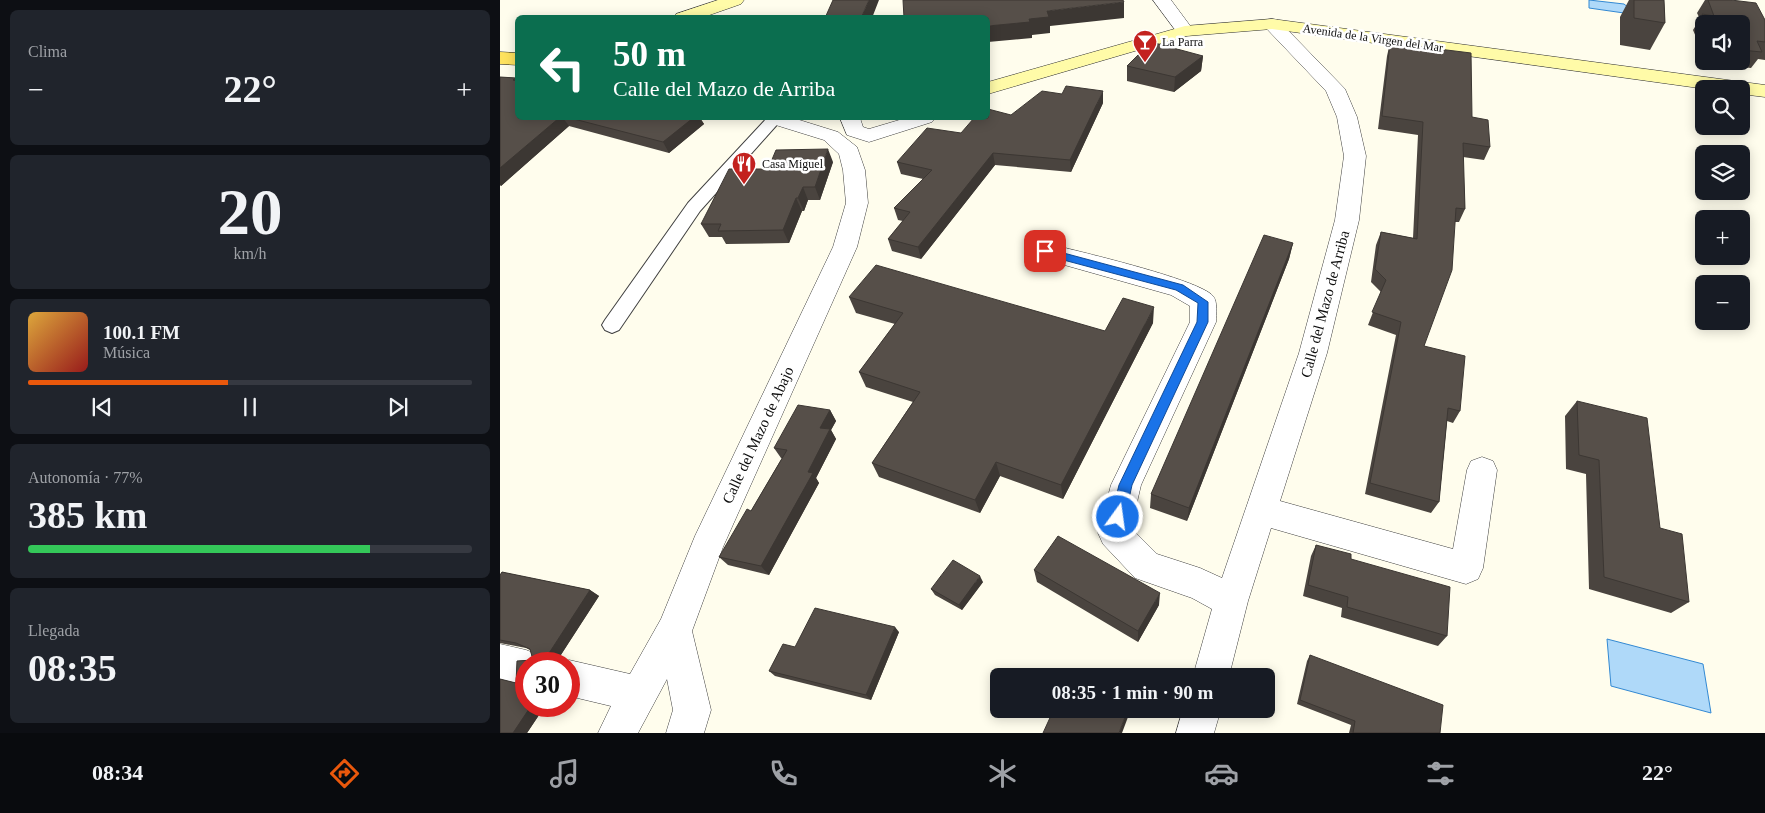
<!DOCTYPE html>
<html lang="es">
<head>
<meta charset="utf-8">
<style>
	:root { --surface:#171b24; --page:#20242c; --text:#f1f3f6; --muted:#9ea1a6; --line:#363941; --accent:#ea580c }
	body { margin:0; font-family:"Times New Roman",serif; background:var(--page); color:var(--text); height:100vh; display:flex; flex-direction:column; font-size:19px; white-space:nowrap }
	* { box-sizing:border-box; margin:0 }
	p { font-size:16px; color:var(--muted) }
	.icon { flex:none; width:28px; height:28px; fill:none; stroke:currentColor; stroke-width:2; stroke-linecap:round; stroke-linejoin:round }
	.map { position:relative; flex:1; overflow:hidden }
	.details { display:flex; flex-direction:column; gap:10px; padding:10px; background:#0d0f14; width:500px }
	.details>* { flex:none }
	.hud { position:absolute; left:15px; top:15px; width:475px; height:105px; border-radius:8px; box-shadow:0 2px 12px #0003; background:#0b6e4f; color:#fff; overflow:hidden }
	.buttons { position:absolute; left:1195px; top:15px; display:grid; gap:10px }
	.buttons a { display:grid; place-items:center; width:55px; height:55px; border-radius:8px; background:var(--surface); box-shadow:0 2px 12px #0003; font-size:25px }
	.speed { position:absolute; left:15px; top:652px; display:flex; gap:10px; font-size:25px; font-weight:700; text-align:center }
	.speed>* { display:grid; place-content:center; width:65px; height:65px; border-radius:50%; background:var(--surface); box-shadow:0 2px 12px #0003; line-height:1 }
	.speed .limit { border:8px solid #d22; background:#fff; color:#111 }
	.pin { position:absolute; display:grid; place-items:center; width:42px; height:42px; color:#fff; margin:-21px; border-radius:10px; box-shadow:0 2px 8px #0006 }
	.me { position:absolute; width:55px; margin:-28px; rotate:14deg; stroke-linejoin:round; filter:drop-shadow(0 0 4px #0008) }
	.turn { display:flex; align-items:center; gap:18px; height:105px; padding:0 15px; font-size:22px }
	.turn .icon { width:65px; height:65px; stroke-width:2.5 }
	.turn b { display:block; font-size:35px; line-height:42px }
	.big { font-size:38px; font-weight:600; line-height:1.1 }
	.details .card { flex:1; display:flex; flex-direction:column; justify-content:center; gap:8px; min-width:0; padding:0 18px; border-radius:8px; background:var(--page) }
	.details .dial { align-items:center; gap:0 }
	.dial b { font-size:65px; line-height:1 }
	.song { display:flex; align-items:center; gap:15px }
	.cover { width:60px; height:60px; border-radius:8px; background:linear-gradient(135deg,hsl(40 70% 55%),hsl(0 70% 35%)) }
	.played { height:5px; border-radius:2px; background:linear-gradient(90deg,var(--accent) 45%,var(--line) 45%) }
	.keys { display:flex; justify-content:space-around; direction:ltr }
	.heat { display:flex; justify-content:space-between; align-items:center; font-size:28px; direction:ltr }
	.charge { height:8px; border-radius:4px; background:linear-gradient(90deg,#34c759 77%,var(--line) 0) }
	.trip { position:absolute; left:490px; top:668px; width:285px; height:50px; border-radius:8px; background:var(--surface); box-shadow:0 2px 12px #0003; font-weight:600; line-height:50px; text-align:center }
	.tabs { display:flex; height:80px; justify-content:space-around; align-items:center; background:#090b0e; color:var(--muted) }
	.tabs .icon { width:35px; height:35px }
	.tabs .on { color:var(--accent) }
	.tabs b { font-size:22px; color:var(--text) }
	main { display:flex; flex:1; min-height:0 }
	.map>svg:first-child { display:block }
	.water { fill:#afd9f9; stroke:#3389d3 }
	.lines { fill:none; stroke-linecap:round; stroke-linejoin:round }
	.lane-casing { stroke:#404040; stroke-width:2 }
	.street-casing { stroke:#404040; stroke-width:1 }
	.secondary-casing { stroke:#2f2f2f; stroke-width:1 }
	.primary-casing { stroke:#1e1e1e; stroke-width:1 }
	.lane { fill:#fff; fill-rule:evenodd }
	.street { fill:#fff; fill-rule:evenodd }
	.secondary { fill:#fffba8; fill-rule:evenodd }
	.primary { fill:#fee25e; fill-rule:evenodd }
	.wall { fill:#4a443f }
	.shaded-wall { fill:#3c3733 }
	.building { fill:#564f49; stroke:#3c3733 }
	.route { fill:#1a73e8; stroke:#114b97 }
	.labels { text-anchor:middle; stroke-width:5; stroke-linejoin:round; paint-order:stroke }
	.far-street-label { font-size:12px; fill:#0d0d0d; stroke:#fff }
	.far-poi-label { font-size:12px; fill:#0d0d0d; stroke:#fff; text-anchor:start }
	.street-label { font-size:15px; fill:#0d0d0d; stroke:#fff }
</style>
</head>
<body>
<main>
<section class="details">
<div class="card"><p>Clima</p>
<div class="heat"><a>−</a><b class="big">22°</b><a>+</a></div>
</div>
<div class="card dial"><b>20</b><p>km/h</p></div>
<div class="card">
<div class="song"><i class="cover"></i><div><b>100.1 FM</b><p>Música</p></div></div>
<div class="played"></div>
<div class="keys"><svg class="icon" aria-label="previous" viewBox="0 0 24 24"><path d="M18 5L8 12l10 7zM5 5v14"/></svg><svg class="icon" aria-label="pause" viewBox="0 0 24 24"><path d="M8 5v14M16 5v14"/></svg><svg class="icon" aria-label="next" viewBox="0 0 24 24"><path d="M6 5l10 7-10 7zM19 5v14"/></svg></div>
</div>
<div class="card"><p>Autonomía · 77%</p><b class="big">385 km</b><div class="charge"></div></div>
<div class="card"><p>Llegada</p><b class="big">08:35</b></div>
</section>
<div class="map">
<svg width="1265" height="733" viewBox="0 0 1265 733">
	<rect width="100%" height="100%" fill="#fffded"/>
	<path class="water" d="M1089,0l35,4 5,4 -5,5 -35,-5z
		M1107,639l96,25 8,49 -100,-27z"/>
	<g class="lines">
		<defs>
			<path id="lane" d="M267,118h16l-83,93 -81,119 -7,3 -7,-3 -3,-5 3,-5 83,-117z"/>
			<path id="street" d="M653,0h18l23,31 -3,4 -6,1 -6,-1z
				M772,19l6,1 67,69 12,28 9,39 -7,64 -32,133 -47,148 173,48 14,-79 4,-9 11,-4 11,4 4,9 -14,98 -5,11 -12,5 -195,-56 -23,73 -19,75h-36l19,-67 -20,-11 -57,-20 -32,-34 -5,-11 13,-48 79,-163v-16l-19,-11 -135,-38 -3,-6 3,-6 9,-2c28,7 154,36 168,53 5,6 3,18 3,26l-75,163 -10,43 26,26 43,14 22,10 77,-225 36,-133 9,-64 -7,-39 -11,-26 -60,-63 -3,-4 3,-4z
				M263,118h30l45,14 19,15 8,23 3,33 -11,44 -134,300 -31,84 19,79 -7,23h-38l7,-23 -6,-31 -29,54h-40l13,-27 -42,-10v-32h-10l10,-4 61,14 31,-55 34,-83 138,-289 13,-44 -3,-33 -4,-16 -15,-14 -58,-18z
				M340,118h20l3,9 6,2 37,-11h29l-3,4 -63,20 -22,-7z
				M0,644l26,6 13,5 3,9h-16v22l-26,-6z
				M683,709h38l-7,24h-38z"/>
			<path id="secondary" d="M218,0h26l-3,4 -40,14h-27l2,-4z
				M772,19l493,66v12l-24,-3v-5h-35l-434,-60 -86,7 -198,58v-12l197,-56z"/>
			<path id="primary" d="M0,52l18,1v12l-18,-1z"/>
		</defs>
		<use href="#lane" class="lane-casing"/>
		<use href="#street" class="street-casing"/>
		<use href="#secondary" class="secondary-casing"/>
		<use href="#primary" class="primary-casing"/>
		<use href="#lane" class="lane"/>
		<use href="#street" class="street"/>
		<use href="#secondary" class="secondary"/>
		<use href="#primary" class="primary"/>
	</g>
	<path class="wall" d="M1129,0h35l1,23 -15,27 -30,-5v-28z
		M1205,0h26l34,20v40l-7,-1 -7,9 -44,-5 -1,-2h35v-37h-37v32l-11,-26 7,-11 -3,-6z
		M890,43l82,74 18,30 -6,13 -21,-3 2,52 -6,13h-4l-31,124 36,65 -7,12 -6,-2 -8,81 -8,11 -66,-19 31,-159 -28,-10 13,-33 -10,-10 5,-37 5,-13 32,6 5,-103 -40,-6 9,-73z
		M703,56l-2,15 -27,21 -47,-11v-15z
		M0,77l16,1 2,3v37h182l4,6 -35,29 -100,-27 -68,60 -1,-1z
		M603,103l-32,69 -76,-7 -74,94 -29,-8 -4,-12 15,-18 -5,-1 -4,-12 29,-29 -22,-5 -4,-12 64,-29z
		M333,162l-13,38h-12l-4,11h-2l-13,32 -63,1 -4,-7h-13l-8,-13 67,-55z
		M793,243l-4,16 -102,262 -37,-13 1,-14z
		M349,297l256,34 48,-8 -90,176 -63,-23 -20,37 -101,-36 -7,-14 41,-61 -47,-15 -7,-15 36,-48 -39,-11z
		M1077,401l83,127 29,74 -18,11 -82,-24 -3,-115 -20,-5 -1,-53z
		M330,410l6,11 -5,9 5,9 -20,39 3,5 -50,92 -41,-10 -9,-8 32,-46 31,-53h-1l-7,-10z
		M816,545l35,14 96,77 -9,10 -97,-29 1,-9 -39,-12 8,-40z
		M534,570l125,35 -21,37 -101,-60z
		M2,572l88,18 9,6 -44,68h-29v42h19l-18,27h-27v-54l16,4 1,-22 16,-1 -3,-10 -4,-2 -26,-5v-68z
		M483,582l-21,28 -27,-15 -4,-6z
		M399,632l-28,68 -96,-24 -6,-5 26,-24z
		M810,655l130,78h-91l2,-8 -54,-21 10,-43z"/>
	<path class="shaded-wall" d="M369,0h10l-7,18h-11z
		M624,2v16l-74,8v7l-18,2v3l-44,4v-16l41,-7 18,-8z
		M703,56l-2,15 -27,21 1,-15z
		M603,91v12l-32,69 -1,-12z
		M59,118h4l6,8 -68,60 -1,-2v-16z
		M193,118h7l4,6 -35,29 -6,-11z
		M328,149l5,13 -13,38 -5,-13z
		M493,153l2,12 -74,94 -3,-12z
		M303,187l5,13 -4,11 -6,-13z
		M296,198l6,13 -13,32 -6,-13z
		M793,243l-4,16 -102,262 2,-13z
		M654,307l-1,16 -90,176 -2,-14z
		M330,410l6,11 -5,9 5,9 -20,39 3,5 -50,92 -8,-9 47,-94 12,-44z
		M496,462l4,14 -20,37 -5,-13z
		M480,576l3,6 -21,28 -3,-5z
		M90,590l9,6 -44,68h-13z
		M660,593l-1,12 -21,37v-11z
		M395,627l4,5 -28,68 -5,-5z
		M26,687v9l-4,-2z
		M31,706h14l-18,27h-14z
		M628,709h3l-9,24h-3z"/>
	<path class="building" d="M333,0h36l-8,18h-36z
		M403,0h220l1,2 -77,9 2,6 -20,2 1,3 -42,4v-8h-84z
		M1134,0h30l1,23 -31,-5z
		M1208,0h23l25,3 9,17v22l-8,-1 5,11 -21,-2v-26h-34l-5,-10 12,2z
		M651,42l52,14 -28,21 -48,-11z
		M890,43l81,10 1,64 16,3 2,27 -27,-4 2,66 -9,-1 -4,62 -28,76 41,10 -5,55 -12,-3 -9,94 -69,-19 31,-161 -29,-10 14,-32 -11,-11 6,-37 36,7 6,-117 -41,-6z
		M0,77l16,1 -3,2 5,1v37h41l-59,50z
		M566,86l37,5 -33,69 -77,-7 -75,94 -30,-8 22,-27 -16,-4 38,-38 -35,-8 30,-34 34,5 13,-15h14v-9l23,6 31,-24 20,3z
		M70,118h123l-30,24z
		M328,149l-13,38h-12l-5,11h-2l-13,32 -65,1 3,-7h-20l28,-55h39l8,-19z
		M764,235l29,8 -104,265 -38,-14z
		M376,265l229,66 18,-33 31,9 -93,178 -65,-23 -21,38 -103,-37 48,-71 -61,-20 44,-59 -54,-16z
		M1077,401l70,17 13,110 22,6 7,68 -85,-25 -5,-117 -20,-5z
		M298,405l32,5 -10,18 10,1 -22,43 5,1 -52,93 -42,-9 28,-48 4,2 36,-61 -13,-2z
		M558,536l102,57 -22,38 -104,-61z
		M816,545l35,9v5l99,28 -3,49 -100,-29 1,-10 -40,-12z
		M453,560l27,16 -21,29 -28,-16z
		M2,572l88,18 -48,74h-16v23l-4,7 4,1v11h5l-18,27h-13v-54l16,4 1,-22 16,-1 -3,-11 -14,-6 -16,-3v-65z
		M315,608l80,19 -29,68 -97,-24 14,-27 12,3z
		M810,655l133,50 -3,28h-87l2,-12 -55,-21z
		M570,673l7,3h-9z
		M554,709h74l-9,24h-76z"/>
	<path class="route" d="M545,248l138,37 25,17v20l-76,163 -7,32 -2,4 -5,2 -5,-2 -2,-4 8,-32 78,-163 1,-19 -22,-13 -135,-36 -1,-3z"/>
	<defs>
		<symbol id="bar-pin" viewBox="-11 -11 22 30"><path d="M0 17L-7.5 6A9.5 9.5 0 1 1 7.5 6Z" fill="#c3221f" stroke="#fff"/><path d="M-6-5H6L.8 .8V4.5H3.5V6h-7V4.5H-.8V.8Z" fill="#fff"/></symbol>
		<symbol id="restaurant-pin" viewBox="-11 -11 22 30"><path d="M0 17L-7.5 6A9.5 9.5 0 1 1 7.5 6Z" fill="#c3221f" stroke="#fff"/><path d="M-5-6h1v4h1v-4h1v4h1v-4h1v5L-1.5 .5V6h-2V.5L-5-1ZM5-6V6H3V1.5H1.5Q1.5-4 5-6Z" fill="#fff"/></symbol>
	</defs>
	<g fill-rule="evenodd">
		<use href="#bar-pin" x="631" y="28" width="28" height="38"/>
		<use href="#restaurant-pin" x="230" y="150" width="28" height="38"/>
	</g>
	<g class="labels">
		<g class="far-street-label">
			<text transform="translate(873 38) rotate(8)" y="4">Avenida de la Virgen del Mar</text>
		</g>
		<g class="far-poi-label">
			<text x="662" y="46">La Parra</text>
			<text x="262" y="168">Casa Miguel</text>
		</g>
		<g class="street-label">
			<text transform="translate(825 304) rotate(-75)" y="5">Calle del Mazo de Arriba</text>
			<text transform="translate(258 435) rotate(-65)" y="5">Calle del Mazo de Abajo</text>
		</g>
	</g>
</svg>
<div class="buttons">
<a><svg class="icon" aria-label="sound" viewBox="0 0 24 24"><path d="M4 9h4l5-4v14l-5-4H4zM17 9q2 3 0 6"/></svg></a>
<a><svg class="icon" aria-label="search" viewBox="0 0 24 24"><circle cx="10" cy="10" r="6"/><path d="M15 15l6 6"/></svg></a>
<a><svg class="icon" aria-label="layers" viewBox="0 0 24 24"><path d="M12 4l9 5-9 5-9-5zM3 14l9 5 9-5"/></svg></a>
<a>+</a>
<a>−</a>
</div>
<div class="speed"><div class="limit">30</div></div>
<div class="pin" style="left:545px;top:251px;background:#d93025"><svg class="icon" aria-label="arrive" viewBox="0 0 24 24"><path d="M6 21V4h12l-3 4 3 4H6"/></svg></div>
<svg class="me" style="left:618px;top:517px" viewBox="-20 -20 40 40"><circle r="17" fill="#1a73e8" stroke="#fff" stroke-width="3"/><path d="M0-11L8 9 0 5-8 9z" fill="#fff"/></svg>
<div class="trip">08:35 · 1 min · 90 m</div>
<div class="hud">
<div class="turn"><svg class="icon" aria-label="left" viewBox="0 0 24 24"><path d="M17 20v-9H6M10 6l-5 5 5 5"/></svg><div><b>50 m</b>Calle del Mazo de Arriba</div></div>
</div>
</div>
</main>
<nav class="tabs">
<b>08:34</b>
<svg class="icon on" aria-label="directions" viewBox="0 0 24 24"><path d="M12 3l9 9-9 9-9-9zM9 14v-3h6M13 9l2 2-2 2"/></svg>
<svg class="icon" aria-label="music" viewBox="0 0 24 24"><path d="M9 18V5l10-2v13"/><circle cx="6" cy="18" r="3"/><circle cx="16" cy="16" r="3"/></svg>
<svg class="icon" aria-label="phone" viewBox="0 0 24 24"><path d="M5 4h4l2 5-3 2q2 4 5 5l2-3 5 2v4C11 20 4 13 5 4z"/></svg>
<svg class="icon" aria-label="climate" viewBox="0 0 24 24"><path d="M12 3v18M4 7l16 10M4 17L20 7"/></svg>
<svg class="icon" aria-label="car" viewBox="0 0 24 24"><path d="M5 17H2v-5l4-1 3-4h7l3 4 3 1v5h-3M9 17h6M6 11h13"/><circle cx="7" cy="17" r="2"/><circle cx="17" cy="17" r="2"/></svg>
<svg class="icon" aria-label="filters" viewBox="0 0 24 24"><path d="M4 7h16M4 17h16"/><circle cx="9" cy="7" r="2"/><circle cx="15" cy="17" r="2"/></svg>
<b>22°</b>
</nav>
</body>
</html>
